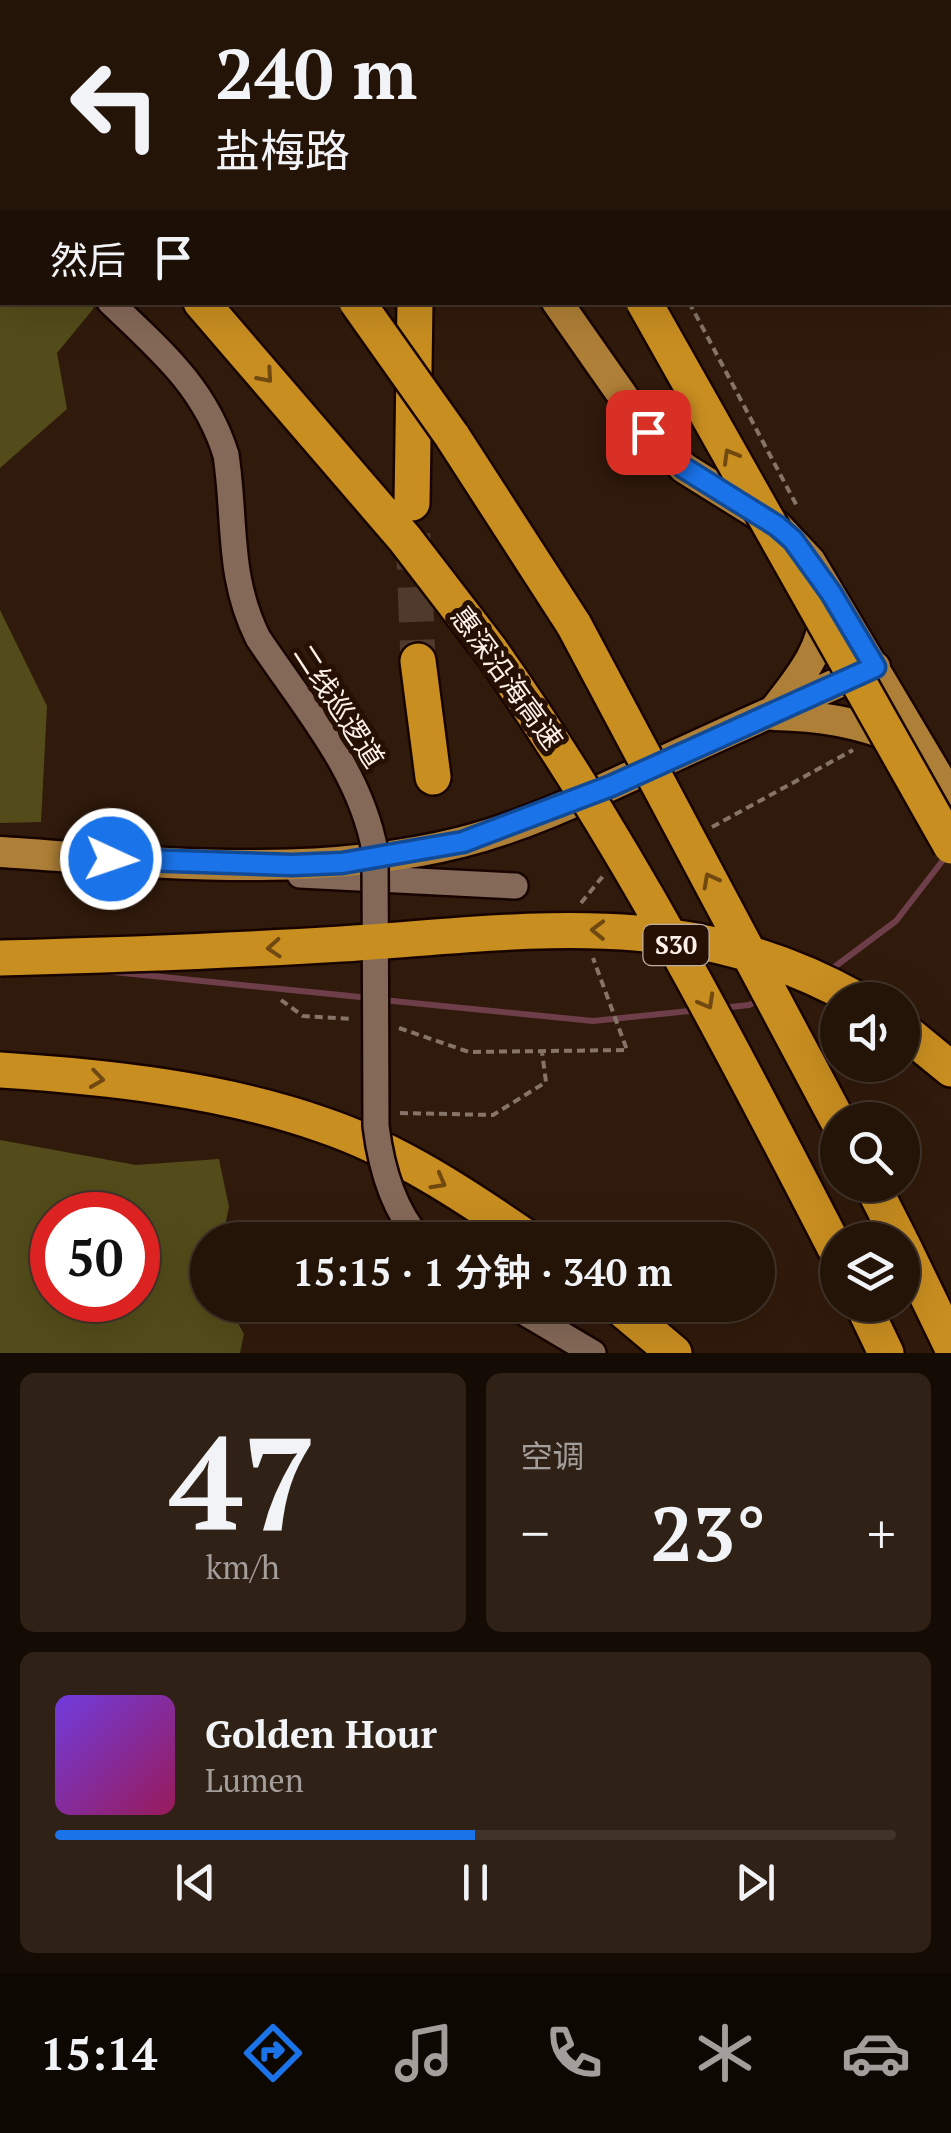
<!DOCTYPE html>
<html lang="zh">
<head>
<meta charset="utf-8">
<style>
	:root { --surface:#241408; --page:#302116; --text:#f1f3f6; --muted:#a39e9c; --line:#413329; --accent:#1a73e8 }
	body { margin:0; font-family:"PT Serif","Noto Sans SC",serif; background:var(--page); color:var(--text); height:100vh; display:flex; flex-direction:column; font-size:38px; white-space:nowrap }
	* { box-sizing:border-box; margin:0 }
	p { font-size:32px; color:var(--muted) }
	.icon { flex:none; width:55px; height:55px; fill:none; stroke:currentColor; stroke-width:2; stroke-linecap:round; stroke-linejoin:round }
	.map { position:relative; height:1353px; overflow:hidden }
	.side { display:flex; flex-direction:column; gap:20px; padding:20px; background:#140b04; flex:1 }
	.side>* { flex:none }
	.guide { position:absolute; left:0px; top:0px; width:952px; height:305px; box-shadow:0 10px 40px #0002,0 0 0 2px var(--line); background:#241408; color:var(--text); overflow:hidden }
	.controls { position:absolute; left:820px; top:982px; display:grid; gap:20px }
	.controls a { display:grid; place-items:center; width:100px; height:100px; border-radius:50%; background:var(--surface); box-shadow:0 10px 40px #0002,0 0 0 2px var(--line); font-size:50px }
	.speed { position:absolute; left:30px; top:1192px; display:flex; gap:20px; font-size:50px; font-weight:700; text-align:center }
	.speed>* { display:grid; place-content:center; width:130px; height:130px; border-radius:50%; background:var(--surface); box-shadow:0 10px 40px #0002,0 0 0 2px var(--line); line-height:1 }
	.speed .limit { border:15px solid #d22; background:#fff; color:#111 }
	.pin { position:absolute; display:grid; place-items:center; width:85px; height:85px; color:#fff; margin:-42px; border-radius:20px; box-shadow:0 5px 15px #0006 }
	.me { position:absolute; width:110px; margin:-55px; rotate:93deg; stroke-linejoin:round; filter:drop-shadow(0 0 8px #0008) }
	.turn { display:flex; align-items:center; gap:35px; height:210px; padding:0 50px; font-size:45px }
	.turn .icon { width:130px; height:130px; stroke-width:2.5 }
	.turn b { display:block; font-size:70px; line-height:85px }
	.then { display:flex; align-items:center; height:95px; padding:0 50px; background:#0003; gap:20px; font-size:38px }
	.big { font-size:75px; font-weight:600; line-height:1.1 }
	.side .tile { flex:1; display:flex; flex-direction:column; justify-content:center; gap:15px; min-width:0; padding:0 35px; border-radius:15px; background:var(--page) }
	.side .dial { align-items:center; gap:0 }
	.dial b { font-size:130px; line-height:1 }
	.song { display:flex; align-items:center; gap:30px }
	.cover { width:120px; height:120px; border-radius:15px; background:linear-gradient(135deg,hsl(260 70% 55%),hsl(330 70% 35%)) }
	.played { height:10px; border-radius:5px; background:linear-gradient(90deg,var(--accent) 50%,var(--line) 50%) }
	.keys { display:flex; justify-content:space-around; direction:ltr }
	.heat { display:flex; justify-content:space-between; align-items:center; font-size:55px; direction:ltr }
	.side .tiles { flex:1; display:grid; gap:20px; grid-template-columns:1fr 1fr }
	.tile:last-child { grid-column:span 2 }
	.trip { position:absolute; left:190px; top:1222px; width:585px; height:100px; border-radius:50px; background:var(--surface); box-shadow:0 10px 40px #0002,0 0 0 2px var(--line); font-weight:600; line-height:100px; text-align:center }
	.dock { display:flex; height:160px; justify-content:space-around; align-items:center; background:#0e0803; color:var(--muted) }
	.dock .icon { width:70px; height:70px }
	.dock .selected { color:var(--accent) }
	.dock b { font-size:45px; color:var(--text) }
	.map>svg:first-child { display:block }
	.forest { fill:#534c1a; fill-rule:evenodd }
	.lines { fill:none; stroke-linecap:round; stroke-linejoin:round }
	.stream { stroke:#6e3e4a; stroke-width:6 }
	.highway-tunnel { stroke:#4f3a2c; stroke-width:35; stroke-dasharray:35 18; stroke-linecap:butt }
	.minor-casing { stroke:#170400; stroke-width:30 }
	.major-casing { stroke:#170400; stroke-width:35 }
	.highway-casing { stroke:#170400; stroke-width:40 }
	.path { stroke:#867468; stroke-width:4; stroke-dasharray:8 5; stroke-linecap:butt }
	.minor { stroke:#856958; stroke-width:25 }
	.major { stroke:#ae7f36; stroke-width:30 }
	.highway { stroke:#c98e20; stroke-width:35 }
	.minor-bridge-casing { stroke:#170400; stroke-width:30; stroke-linecap:butt }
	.highway-bridge-casing { stroke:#170400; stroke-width:40; stroke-linecap:butt }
	.minor-bridge { stroke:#856958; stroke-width:25 }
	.highway-bridge { stroke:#c98e20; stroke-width:35 }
	.oneway { stroke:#6f4910 }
	.route-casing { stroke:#114b97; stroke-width:25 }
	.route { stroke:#1a73e8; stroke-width:18 }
	.labels { text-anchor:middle; stroke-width:10; stroke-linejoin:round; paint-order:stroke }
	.shield { fill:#261003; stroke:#bdaea4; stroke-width:2.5 }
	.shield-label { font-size:25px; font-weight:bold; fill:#fef1e9 }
	.street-label { font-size:28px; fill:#fef1e9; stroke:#261003 }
</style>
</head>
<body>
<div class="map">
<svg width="951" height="1353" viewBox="0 0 951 1353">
	<rect width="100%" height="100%" fill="#301a0b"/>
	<path class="forest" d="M0,236l2,66 86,1 6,5 -37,45 10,56 -67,59z
		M0,610l47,96 -6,116 -41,1z
		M0,1140l136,25 83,-6 10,48 -7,33h-14v65h20l16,29 -4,19h-240zM52,1215h86v85h-86z"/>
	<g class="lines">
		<path class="stream" d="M104,971l266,27
			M829,971l67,-50 51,-66
			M383,1000l210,21 106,-11
			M721,1008l28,-3 13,-6"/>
		<path class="highway-tunnel" d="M413,534l5,127"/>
		<defs>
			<path id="minor" d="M600,0v2
				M0,217l2,1
				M110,302c50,48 95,85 116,153
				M300,875l215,11
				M512,1305l81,48"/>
			<path id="major" d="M557,302l91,130 36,36 93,58 33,35 141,237
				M776,708c24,-31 48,-59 49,-100
				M774,715c46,1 83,7 125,24
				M0,852c153,10 312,28 462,-10 71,-18 138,-52 204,-82 69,-32 139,-63 209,-93"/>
			<path id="highway" d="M107,0l2,2
				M530,0l1,2
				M420,2v-2
				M0,94l2,3
				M201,302l204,237 86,112
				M452,436l122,189
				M412,503l3,-201
				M418,661l15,116
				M902,1029l49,40
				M0,1070c107,7 221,19 323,55 74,25 143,71 207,115
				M872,1185l28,55
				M902,1244l49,101
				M617,1305l57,48
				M863,1305l23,48"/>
		</defs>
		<use href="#minor" class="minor-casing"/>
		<use href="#major" class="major-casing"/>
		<use href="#highway" class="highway-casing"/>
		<path class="path" d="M567,0v2
			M689,302l109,206
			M712,827l141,-77
			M581,903l22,-27
			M281,1000l22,16 48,3
			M399,1028l70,24 158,-2 -34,-92
			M400,1113l93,2 53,-33 -4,-30"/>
		<use href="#minor" class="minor"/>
		<use href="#major" class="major"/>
		<use href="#highway" class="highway"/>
		<defs>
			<path id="minor-bridge" d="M226,455c10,66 1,121 32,183 45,68 102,131 117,213l1,275c5,41 16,82 44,114"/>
			<path id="highway-bridge" d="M357,302l95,134
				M644,302l307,544
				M574,625l264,496
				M491,651c134,190 240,395 346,601
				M0,958c114,-3 227,-7 341,-14 187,-12 345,-41 517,56"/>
		</defs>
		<use href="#minor-bridge" class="minor-bridge-casing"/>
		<use href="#highway-bridge" class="highway-bridge-casing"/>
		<use href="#minor-bridge" class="minor-bridge"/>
		<use href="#highway-bridge" class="highway-bridge"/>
	</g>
	<defs><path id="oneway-chevron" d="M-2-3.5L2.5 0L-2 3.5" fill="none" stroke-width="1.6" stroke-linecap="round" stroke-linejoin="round" transform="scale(2.5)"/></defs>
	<g class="oneway">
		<use href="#oneway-chevron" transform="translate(266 376) rotate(49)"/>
		<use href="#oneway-chevron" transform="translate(730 456) rotate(-120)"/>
		<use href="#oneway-chevron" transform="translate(710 880) rotate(-118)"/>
		<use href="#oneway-chevron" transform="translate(598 930) rotate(-179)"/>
		<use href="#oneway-chevron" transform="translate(274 948) rotate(176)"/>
		<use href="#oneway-chevron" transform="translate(707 1002) rotate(61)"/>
		<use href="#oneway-chevron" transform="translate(97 1079) rotate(8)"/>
		<use href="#oneway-chevron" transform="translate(439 1182) rotate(29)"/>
	</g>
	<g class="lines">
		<defs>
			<path id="route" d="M111,859l181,6 50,-2 121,-21 148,-56 264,-119 -44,-74 -38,-53 -16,-14 -93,-58 -36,-36"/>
		</defs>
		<use href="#route" class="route-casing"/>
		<use href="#route" class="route"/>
	</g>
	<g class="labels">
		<rect class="shield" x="643.5" y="925" width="65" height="40" rx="8"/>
		<g class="shield-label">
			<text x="676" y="954">S30</text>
		</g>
		<g class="street-label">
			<text transform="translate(507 678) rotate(54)" y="10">惠深沿海高速</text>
			<text transform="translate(339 706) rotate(57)" y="10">二线巡逻道</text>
		</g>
	</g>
</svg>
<div class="controls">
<a><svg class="icon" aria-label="sound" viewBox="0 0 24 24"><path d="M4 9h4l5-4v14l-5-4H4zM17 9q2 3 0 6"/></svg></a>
<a><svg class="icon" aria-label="search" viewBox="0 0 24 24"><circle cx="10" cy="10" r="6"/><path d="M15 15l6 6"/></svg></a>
<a><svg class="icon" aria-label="layers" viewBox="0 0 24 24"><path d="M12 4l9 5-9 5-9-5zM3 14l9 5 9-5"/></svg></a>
</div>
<div class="speed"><div class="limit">50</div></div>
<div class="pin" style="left:648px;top:432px;background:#d93025"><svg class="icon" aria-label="arrive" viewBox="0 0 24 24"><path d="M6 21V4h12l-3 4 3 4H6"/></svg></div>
<svg class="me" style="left:111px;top:859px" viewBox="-20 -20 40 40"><circle r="17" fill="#1a73e8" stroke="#fff" stroke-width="3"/><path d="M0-11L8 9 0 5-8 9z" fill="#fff"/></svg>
<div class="trip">15:15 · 1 分钟 · 340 m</div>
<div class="guide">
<div class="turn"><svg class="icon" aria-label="left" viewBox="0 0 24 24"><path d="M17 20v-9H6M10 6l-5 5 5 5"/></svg><div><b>240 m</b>盐梅路</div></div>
<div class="then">然后<svg class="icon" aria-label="arrive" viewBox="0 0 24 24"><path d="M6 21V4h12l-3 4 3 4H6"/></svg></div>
</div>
</div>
<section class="side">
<div class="tiles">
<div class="tile dial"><b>47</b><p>km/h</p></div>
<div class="tile"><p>空调</p>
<div class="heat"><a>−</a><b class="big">23°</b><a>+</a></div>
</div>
<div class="tile">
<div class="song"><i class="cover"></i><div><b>Golden Hour</b><p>Lumen</p></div></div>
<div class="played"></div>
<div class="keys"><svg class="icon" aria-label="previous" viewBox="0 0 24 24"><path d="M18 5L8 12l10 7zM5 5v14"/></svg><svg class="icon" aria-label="pause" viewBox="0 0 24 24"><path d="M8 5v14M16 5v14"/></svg><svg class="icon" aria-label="next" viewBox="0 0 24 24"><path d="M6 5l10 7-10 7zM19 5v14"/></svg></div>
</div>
</div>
</section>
<nav class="dock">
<b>15:14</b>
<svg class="icon selected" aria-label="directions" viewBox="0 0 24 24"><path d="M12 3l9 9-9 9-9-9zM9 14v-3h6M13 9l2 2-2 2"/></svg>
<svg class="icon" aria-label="music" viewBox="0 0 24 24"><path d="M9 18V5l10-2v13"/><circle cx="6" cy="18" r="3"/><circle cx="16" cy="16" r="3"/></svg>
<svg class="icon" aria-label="phone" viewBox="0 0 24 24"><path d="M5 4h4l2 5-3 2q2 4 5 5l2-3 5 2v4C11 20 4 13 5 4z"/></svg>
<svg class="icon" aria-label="climate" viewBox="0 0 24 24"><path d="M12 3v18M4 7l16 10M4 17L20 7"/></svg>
<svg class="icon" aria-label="car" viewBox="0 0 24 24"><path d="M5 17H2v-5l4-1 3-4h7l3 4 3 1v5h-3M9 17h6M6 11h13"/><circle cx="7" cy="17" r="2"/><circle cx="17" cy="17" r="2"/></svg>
</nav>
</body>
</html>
